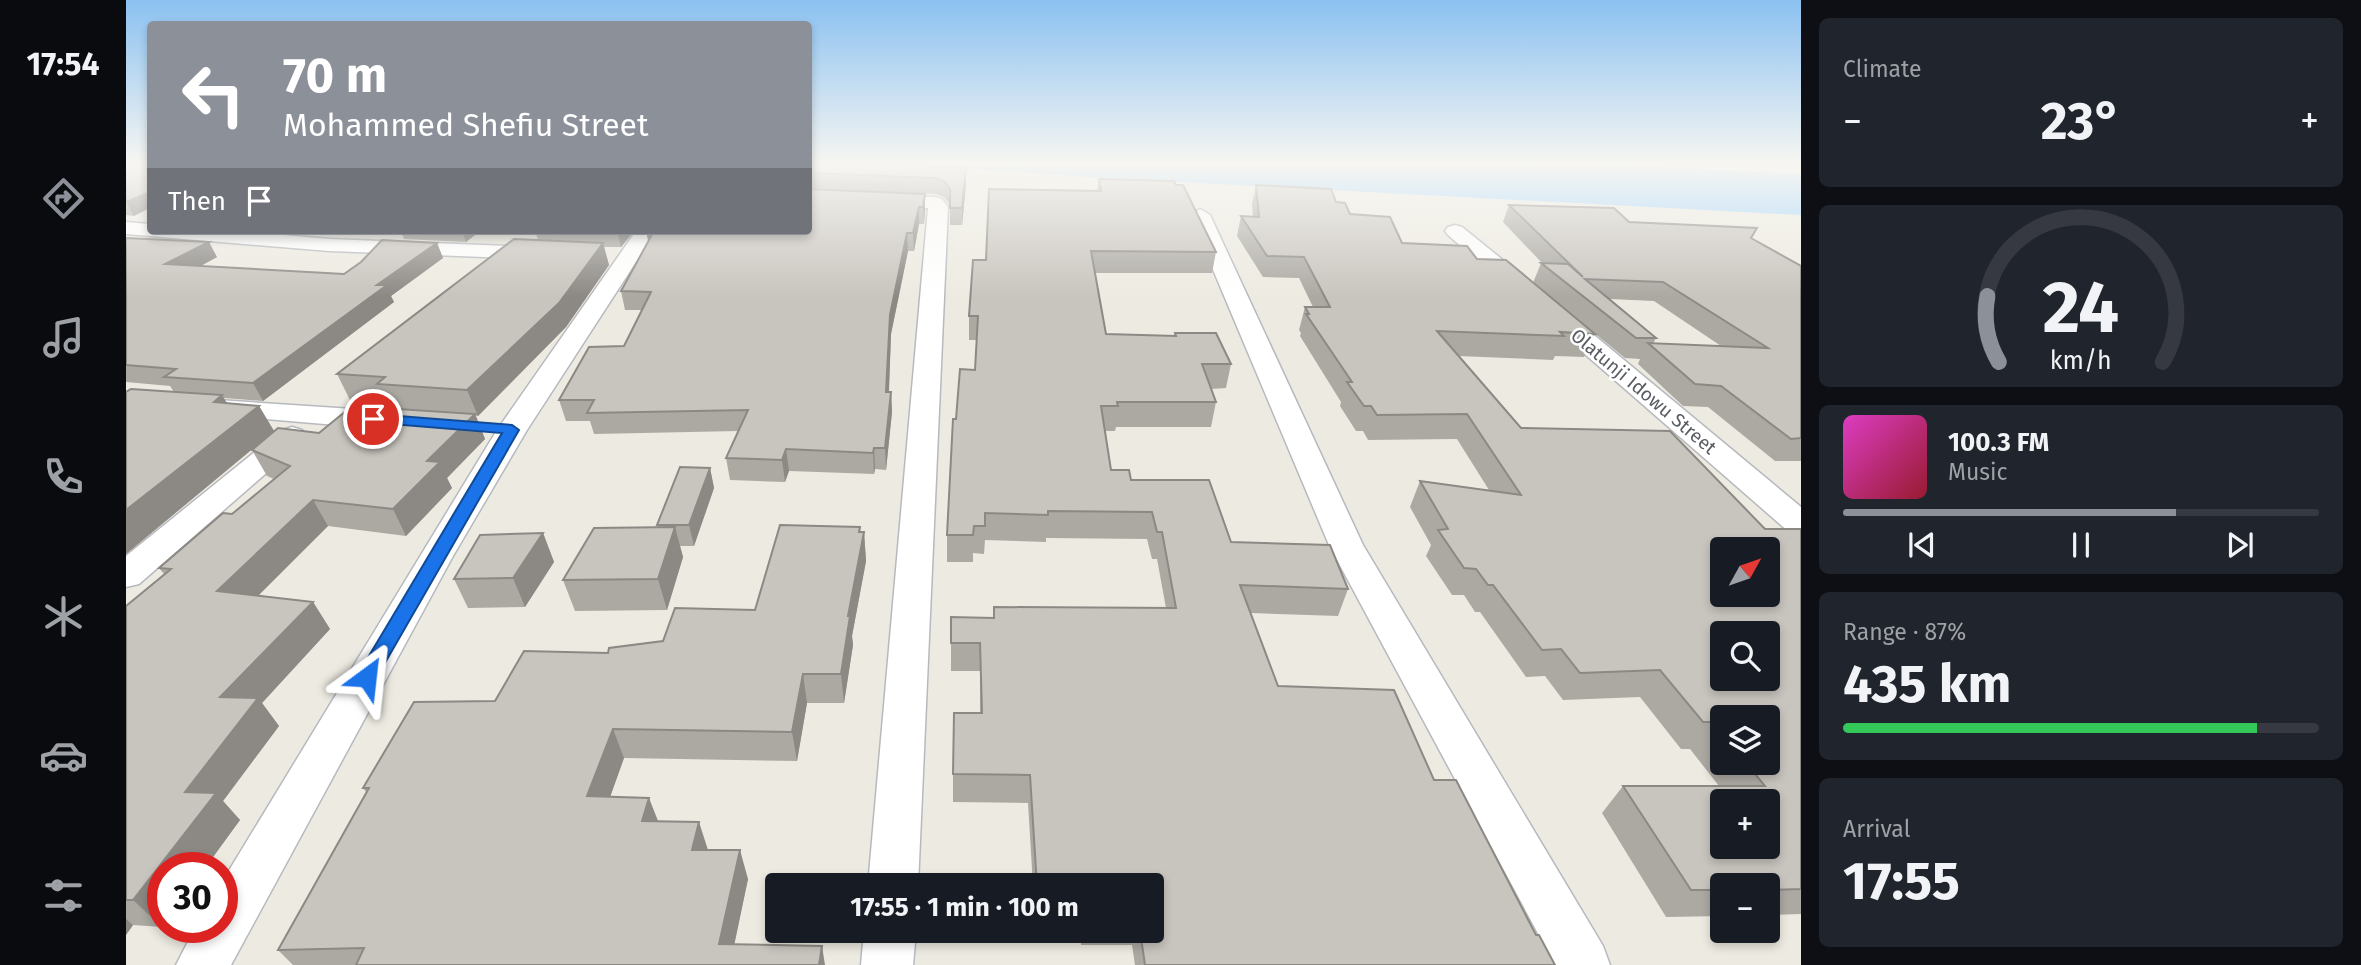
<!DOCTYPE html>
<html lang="en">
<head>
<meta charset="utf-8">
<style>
	:root { --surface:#171b24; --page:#20242c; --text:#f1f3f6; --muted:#9ea1a6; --line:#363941; --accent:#8c9099 }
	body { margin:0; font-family:"Fira Sans",sans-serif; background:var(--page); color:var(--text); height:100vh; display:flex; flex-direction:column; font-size:26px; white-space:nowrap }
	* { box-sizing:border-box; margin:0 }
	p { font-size:23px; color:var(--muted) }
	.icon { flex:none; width:38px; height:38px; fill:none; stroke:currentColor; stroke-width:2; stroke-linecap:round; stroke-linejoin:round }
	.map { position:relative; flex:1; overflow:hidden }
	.panel { display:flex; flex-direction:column; gap:18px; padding:18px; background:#0d0f14; width:560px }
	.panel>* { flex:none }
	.top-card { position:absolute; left:21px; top:21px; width:665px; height:214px; border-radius:7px; box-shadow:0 4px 10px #0003; background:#8c9099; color:#fff; overflow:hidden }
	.needle { width:46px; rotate:50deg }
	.tools { position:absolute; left:1584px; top:537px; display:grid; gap:14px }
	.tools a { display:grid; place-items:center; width:70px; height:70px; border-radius:7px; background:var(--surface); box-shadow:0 4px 10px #0003; font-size:35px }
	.speed { position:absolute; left:21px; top:852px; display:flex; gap:14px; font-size:35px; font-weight:700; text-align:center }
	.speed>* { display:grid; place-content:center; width:91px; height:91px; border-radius:50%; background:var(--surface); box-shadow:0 4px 10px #0003; line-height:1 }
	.speed .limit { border:10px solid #d22; background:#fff; color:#111 }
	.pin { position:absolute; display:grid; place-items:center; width:60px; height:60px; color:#fff; margin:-30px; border:4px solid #fff; border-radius:50%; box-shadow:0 2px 7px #0007 }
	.me { position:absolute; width:77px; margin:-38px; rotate:30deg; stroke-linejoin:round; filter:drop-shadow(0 0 5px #0008) }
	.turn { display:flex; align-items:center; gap:24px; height:147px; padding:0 21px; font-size:32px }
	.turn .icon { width:91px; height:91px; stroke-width:2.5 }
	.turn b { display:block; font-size:49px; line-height:60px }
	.then { display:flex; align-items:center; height:66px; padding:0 21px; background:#0003; gap:14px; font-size:26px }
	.big { font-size:52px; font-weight:700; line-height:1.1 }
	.panel .tile { flex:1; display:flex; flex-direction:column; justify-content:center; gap:10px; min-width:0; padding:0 24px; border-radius:10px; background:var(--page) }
	.panel .dial { align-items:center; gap:0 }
	.dial svg { height:182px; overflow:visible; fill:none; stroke:var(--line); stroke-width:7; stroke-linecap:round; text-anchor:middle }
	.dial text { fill:var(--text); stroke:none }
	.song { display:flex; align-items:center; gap:21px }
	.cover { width:84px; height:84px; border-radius:10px; background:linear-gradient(135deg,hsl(310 70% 55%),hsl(350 70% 35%)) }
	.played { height:7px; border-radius:4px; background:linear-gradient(90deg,var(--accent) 70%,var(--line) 70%) }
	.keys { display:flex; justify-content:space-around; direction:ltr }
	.heat { display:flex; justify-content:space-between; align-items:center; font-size:38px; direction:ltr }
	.charge { height:10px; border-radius:5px; background:linear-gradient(90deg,#34c759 87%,var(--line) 0) }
	.trip { position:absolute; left:639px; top:873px; width:399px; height:70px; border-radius:7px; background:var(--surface); box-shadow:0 4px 10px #0003; font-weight:700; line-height:70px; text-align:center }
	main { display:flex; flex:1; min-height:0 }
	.dock { display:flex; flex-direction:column; width:126px; justify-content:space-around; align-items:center; background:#090b0e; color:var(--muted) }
	.dock .icon { width:49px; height:49px }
	.dock .active { color:var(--accent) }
	.dock b { font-size:32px; color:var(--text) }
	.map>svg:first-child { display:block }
	.water { fill:#9fd4ff }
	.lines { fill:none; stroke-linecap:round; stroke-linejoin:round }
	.street-casing { stroke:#b6b9be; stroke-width:3 }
	.street { fill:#fff; fill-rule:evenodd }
	.wall { fill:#aca9a3; fill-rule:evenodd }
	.shaded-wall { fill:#8c8985 }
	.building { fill:#c8c4be; stroke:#8c8985; stroke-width:2; fill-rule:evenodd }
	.route { fill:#1a73e8; stroke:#114b97; stroke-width:2 }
	.labels { text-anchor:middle; stroke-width:5; stroke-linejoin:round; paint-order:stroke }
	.street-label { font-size:19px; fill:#595d63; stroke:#fff }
</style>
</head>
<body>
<main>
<nav class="dock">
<b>17:54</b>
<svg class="icon active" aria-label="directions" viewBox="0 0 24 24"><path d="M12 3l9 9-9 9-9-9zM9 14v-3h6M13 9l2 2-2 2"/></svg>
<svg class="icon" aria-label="music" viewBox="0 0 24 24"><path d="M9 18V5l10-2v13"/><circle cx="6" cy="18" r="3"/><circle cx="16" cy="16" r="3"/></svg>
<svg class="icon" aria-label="phone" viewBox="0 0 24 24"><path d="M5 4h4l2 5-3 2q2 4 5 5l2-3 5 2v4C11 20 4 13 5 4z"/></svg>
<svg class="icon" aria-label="climate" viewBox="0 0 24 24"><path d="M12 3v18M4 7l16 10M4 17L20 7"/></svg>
<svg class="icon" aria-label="car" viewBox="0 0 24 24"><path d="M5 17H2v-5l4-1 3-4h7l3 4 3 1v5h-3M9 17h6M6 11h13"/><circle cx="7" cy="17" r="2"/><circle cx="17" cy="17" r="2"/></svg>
<svg class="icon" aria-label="filters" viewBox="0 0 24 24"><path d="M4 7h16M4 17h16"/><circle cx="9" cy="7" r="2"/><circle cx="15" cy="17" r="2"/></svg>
</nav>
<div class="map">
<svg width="1675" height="965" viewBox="0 0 1675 965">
	<rect width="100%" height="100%" fill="#edebe1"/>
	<path class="water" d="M740,162h702l233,12v41l-696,-37z"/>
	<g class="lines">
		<defs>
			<path id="street" d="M682,191l127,6 7,2 6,8 -30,679h-50l60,-678 -120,-5z
				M1074,209l10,6 153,330 240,401 7,19h-55l-226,-420 -139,-330z
				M0,222l24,2v7h85l94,8 210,8 8,1 3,5 -3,5 -8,1 -210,-8 -203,-17z
				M1329,225l7,2 68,55 3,5 -3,5h-16l-66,-57 -3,-4 3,-4z
				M510,231h20l-129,199 -74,126 -222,409h-55l19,-37h27v-46l275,-452z
				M1430,309l9,2 236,196v28l-12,-3 -242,-211 -3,-5 3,-5z
				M92,400l165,11 10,3 4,6 -4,6 -10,3 -175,-15 -4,-6 4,-6z
				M166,427l10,3 5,6 -5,6 -163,142 -13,3v-31l156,-126z
				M738,931h52l-3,34h-52z"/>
		</defs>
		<use href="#street" class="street-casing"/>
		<use href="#street" class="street"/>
	</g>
	<path class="wall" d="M0,162l8,54 -8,-1z
		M682,162l128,5 30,17 -4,41h-12v-20l-6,-8 -8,-3 -128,-6z
		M973,179l77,6 40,67 -4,21h-117l11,61 68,2 1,-3 56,31 -5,24 -15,1 5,13 -5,25h-95l-1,4h-10l6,39 20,10 100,62 117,47 -10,27 -87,-3 27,73 156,94 102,155 19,30h-420l-3,-20h-51l-1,-11h-44v-3h116v-45h-119l-5,-83 -75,-1v-28l27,-61v-42h-29v-28l42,-25 1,-11 172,1 -9,-49h-5l-5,-20 -101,-1v4l-61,-2 -1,14 -11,-1v9h-26v-27l9,-116 19,-49 2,-30h-8v-24l17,-56 111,-69z
		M1130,185l80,17 14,12 52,29 75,16 118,75 -11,23 -29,-1 -2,4 -95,-4 63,72 244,101h36v385l-33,1v-29h-46v30l-56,1 -64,-104 21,-27h96l-29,-37h-9l-41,-52 -77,3 -18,-24 -19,1 -46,-65h-5l-11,-17h-12l-26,-39 5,-11 -21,-38 10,-26 69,9 -32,-51 -89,1 -5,-9h-7l-16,-25 1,-4 -41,-66 1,-3 -2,-3 6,-23h8l-14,-29 -36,-1 -26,-41 4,-20 12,1 -1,-13zM1596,718l46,45h-46z
		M799,194l-1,30h-5l-5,27h-6l-17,83 -2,58h2l1,20 -6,58 -11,-1 -1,5 -85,-3 -4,11 -55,-2 -4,-22 12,-27 -144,3 -4,-13h-24l-7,-21 65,-54 18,-36h-17l-4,-19 27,-50 -2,-10h162z
		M1383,205l242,33 50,28v195h-26l-67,-54 -25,-1 -45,-42 2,-5 -15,-1 -92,-75 8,-20h1l-39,-41zM1484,299l44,2 67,45 -68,-2 3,-6z
		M275,231h79l-14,11 -62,-3z
		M409,231h99l-13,16h-17l5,18 -43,62 -88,89h-2l9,23 -38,39 5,10 -46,48 -78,-10 -70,69 55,7 17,27 -68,74 17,23 -56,75 17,19 -35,48h-42l-1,59 -29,-2 -7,10v-329l38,-32 -5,-6 73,-54 42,-35 -7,-3 -15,-26 67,-17 69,-25 -3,-5 -35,-3 -13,-26 201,-134z
		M0,238l91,19 -16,9 143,8 93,-31 6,15 -52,38 3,6 -131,99 -39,-3 3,5 32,3 15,25 -148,123v-162h48l-4,-6 -44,-4z
		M584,468l4,20 -20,58h-14l3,11 -16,53 -92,1 -12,-31 95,-53 -1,-2z
		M734,527v5h4l2,29 -14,75 1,9 -9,58h-37l-10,58 -173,-3 -14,39 48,25 50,28 40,29 -14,66 91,20h-532l-15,-15 88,-158 -3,-4 132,-87 113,-48 55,-12 92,-31z
		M417,533l11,29 -29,45 -57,1 -14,-29z"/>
	<path class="shaded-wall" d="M840,168v16l-4,41v-17z
		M24,192v16l-16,8 -8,-14z
		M799,194v17l-1,13 -1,-17z
		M793,207v17l-5,27 -1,-18z
		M336,231h18l-14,11z
		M491,231h17l-13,16z
		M520,231h19l-15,15z
		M781,233l1,18 -17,83 -3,78 -2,-20 4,-77z
		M83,242l8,15 -43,23 -9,-16z
		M311,243l6,15 -52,38 3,6 -131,99 -10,-18 124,-98z
		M477,243l6,22 -43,62 -88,89 -11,-26z
		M765,392l1,20 -6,58 -1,-22z
		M96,395l15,26 -23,-19z
		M133,406l15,25 -148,123v-44z
		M349,414l10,25 -38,39 5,10 -46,48 -13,-27 34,-48z
		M748,448l1,21 -1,5 -1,-21z
		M660,449l3,22 -4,11 -3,-22z
		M584,468l4,20 -20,58 -5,-21z
		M187,500l15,26 -92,92 -19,-27z
		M549,527l8,30 -16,53 -9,-31z
		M734,527l1,17 3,-12 2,29 -14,75 1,9 -9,58 -3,-29z
		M417,533l11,29 -29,45 -12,-29z
		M187,602l17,27 -68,74 17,23 -56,75 17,19 -35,48h-42l-1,59 -29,-27 52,-108 35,-95z
		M677,674l4,29 -10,58 -5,-29z
		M487,729l11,29 -24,67 -13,-29z
		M523,798l11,28 -18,-5z
		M573,822l9,28h-16z
		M614,850l8,29 -18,86 -11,-21z
		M0,919l7,6 -7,10z
		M696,946l3,19h-6z"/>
	<path class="building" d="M0,162h24v30l-24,10z
		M682,162h124l4,1 -3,4 33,1 -4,40h-12v-19l-6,-8 -9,-3 -127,-5z
		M973,179l75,2 2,4h7l33,67 -125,-1 15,83 70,2 -1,-3h41l15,31h-29l14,38h-99l1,4h-17l10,64h18l2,10h78l22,62 99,3 18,44 -108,-4 38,101 116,4 40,90h22l80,155h3l16,30h-410l-5,-34h12v-45h-115l-7,-111 -77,-1 1,-61h28l-2,-70h-29v-26l43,1v-11l182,1 -14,-76h-5l-5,-20 -104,-1v4l-63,-2v13h-11l-1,9h-26l6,-116h3l4,-50 15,1 3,-54h-9l4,-56h13l3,-71 112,2z
		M1130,185l75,4 5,13 9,1 5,11 40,3 12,26 65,3 10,13 29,1 89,74 -35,-2 4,4 -127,-5 84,97 149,3 95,98h36v360l-33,1v-4h-46v4h-31l-68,-104h142l-19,-23h22v-45h-46v16l-10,-12h-9l-43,-52 -80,3 -19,-24 -19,1 -49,-65h-5l-12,-16 -12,-1 -26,-38 10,-1 -28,-48 101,14 -54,-81 -90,1 -6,-9h-7l-17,-24h5l-46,-68h3l-4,-7h25l-26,-50 -37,-1 -26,-40 18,1zM1596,550h46v45h-46zM1596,634h46v45h-46zM1596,802h46v45h-46z
		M682,189l117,5 -2,13h-4l-6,26h-6l-17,82 -4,77h5l-6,56h-11l-1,5 -87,-4 -4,11 -56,-2 22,-48 -161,3 7,-13h-35l30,-53 35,-1 27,-54 -30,-1 33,-60h154z
		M1383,205l105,3 15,14 128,6 -6,10 50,28v172l-10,1 -70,-53 -26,-2 -47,-41 120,5 -105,-66 -78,-3 71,59h-20l-95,-75 27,1 15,13z
		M0,238l83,4 -44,22 179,10 17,-12 21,-22 55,3 -60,42h10l-134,98 -89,-6 12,-8 -50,-4z
		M388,239l89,4 -44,60 -92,87 -90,-6 8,-7 -48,-3z
		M5,389l91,6 -8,7 45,4 -133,104v-118z
		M226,406l123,8 -48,47 13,1 -47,47 -80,-9 -96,91 96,11 -93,95 38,1 -73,94 31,1 -83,107h-7v-294l45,-37 -12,-1 64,-55 9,1 58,-48 -38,-16 26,-22 41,5z
		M554,467l30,1 -21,57h-32z
		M654,525l80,2 -1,5h5l-16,84h2l-9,58h-38l-11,58 -179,-3 -26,67 62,2 -7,23 57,1 -7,28h48l-21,94 103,2 -3,19h-463l8,-17 -86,2 91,-162h-6l51,-86 81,-1 29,-50 84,2 1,-5 54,-7 12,-33 80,2z
		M549,527l-17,52 -95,1 31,-52z
		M417,533l-30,45 -59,1 26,-44z"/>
	<linearGradient id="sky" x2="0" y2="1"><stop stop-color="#8bc1f1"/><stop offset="0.55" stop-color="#f7f6f2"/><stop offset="1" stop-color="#f7f6f2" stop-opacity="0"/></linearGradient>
	<rect width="1675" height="297" fill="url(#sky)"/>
	<path class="route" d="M247,414l139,11 7,5 -145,252 -7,2 -7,-2 -3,-5 3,-6 142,-238 -135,-11 -2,-3 2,-3z"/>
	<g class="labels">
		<g class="street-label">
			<text transform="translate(1518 391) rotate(40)" y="7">Olatunji Idowu Street</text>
		</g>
	</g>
</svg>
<div class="tools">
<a><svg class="needle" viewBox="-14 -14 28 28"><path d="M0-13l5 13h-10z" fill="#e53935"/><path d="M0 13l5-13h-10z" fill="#9ea1a6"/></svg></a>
<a><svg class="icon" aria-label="search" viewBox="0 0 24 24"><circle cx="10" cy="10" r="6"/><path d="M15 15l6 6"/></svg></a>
<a><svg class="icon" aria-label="layers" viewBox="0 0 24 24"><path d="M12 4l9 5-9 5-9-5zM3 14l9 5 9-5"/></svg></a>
<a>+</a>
<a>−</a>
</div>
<div class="speed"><div class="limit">30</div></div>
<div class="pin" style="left:247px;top:419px;background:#d93025"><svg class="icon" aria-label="arrive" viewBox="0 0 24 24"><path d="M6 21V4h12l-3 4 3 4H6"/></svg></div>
<svg class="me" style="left:241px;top:677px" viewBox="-20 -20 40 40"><path d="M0-17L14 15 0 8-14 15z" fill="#1a73e8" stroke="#fff" stroke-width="4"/></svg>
<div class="trip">17:55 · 1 min · 100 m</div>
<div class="top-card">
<div class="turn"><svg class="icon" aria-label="left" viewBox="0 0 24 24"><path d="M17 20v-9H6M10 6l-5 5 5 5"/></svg><div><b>70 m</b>Mohammed Shefiu Street</div></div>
<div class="then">Then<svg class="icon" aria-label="arrive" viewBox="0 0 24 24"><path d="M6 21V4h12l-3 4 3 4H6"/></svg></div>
</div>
</div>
<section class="panel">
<div class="tile"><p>Climate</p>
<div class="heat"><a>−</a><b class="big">23°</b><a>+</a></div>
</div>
<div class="tile dial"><svg viewBox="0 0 100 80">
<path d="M14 69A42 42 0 1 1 86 69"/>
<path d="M14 69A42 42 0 0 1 9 40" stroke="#8c9099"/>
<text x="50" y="56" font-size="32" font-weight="700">24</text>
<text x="50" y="72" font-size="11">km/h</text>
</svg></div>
<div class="tile">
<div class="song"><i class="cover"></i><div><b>100.3 FM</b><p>Music</p></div></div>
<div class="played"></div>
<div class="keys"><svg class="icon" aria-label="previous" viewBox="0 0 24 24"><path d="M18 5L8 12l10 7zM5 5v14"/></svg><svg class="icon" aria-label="pause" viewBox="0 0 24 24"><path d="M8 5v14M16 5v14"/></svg><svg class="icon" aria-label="next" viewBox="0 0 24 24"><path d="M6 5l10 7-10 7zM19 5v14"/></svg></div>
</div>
<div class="tile"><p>Range · 87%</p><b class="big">435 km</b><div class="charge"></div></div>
<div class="tile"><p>Arrival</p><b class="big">17:55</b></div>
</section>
</main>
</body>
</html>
